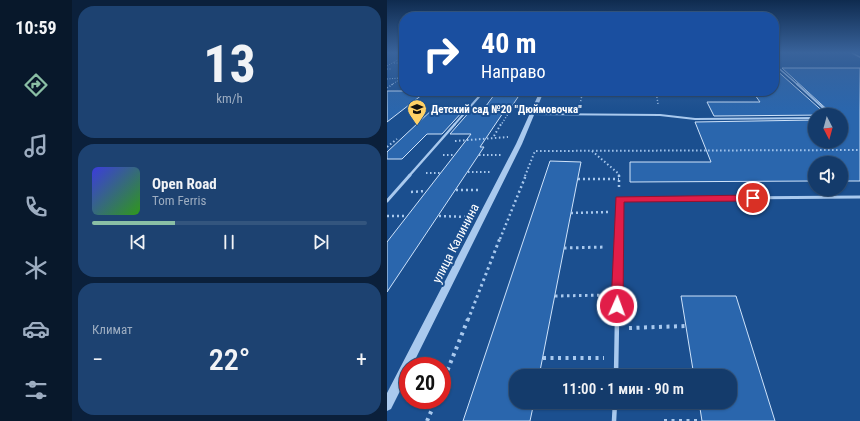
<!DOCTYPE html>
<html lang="ru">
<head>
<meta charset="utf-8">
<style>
	:root { --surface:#143b6b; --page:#1d4271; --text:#f1f3f6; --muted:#9dadc1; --line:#33557e; --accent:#8abfa5 }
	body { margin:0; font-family:"Roboto Condensed",sans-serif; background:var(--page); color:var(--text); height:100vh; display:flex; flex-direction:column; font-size:15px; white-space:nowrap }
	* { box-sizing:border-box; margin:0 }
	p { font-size:13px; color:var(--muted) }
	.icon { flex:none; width:22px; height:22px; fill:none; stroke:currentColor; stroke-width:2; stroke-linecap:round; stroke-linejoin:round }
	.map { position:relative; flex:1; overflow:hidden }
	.drawer { display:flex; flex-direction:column; gap:6px; padding:6px; background:#0b203b; width:315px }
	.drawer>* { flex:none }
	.top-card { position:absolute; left:12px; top:12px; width:380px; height:84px; border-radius:16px; box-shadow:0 1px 3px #0004,0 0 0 1px var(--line); background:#1a4fa0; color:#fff; overflow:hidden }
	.needle { width:26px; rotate:174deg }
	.controls { position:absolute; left:421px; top:108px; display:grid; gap:8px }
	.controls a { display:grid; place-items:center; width:40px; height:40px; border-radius:50%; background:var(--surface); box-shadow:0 1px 3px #0004,0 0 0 1px var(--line); font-size:20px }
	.speed { position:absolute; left:12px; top:357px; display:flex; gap:8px; font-size:20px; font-weight:700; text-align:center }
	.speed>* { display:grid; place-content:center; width:52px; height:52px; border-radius:50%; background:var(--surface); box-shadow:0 1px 3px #0004,0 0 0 1px var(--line); line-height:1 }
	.speed .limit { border:6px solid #d22; background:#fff; color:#111 }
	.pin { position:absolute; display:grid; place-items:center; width:34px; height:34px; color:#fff; margin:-17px; border:2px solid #fff; border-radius:50%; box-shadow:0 1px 4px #0007 }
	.me { position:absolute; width:44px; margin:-22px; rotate:2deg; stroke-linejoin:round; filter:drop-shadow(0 0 3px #0008) }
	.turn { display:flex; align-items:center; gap:14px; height:84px; padding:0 16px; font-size:18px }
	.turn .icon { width:52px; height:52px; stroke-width:2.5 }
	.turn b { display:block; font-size:28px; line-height:34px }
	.big { font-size:30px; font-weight:600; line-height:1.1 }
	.drawer .card { flex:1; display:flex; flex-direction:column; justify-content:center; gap:6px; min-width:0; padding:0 14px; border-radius:16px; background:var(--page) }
	.drawer .dial { align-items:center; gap:0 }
	.dial b { font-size:52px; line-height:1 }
	.song { display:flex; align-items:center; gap:12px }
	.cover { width:48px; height:48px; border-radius:6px; background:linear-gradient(135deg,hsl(240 70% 55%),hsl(110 70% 35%)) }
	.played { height:4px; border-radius:2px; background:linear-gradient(90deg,var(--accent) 30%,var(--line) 30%) }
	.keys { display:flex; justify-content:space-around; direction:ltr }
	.heat { display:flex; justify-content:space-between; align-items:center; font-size:22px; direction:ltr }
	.trip { position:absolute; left:122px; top:369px; width:228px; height:40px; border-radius:16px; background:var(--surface); box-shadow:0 1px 3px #0004,0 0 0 1px var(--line); font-weight:600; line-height:40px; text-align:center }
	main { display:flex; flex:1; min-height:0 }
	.tabs { display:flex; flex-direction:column; width:72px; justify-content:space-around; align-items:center; background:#08182b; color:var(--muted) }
	.tabs .icon { width:28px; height:28px }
	.tabs .selected { color:var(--accent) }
	.tabs b { font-size:18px; color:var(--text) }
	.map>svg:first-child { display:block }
	.building { fill:#2a66ad; stroke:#cfe3fa }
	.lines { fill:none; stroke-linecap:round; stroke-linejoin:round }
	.path-far5 { stroke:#a9c9ee; stroke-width:1; stroke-dasharray:1 1.5; stroke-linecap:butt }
	.path-far4 { stroke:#a9c9ee; stroke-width:1.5; stroke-dasharray:1 2; stroke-linecap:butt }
	.path-far3 { stroke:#a9c9ee; stroke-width:2; stroke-dasharray:1.5 2.5; stroke-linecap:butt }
	.path-far2 { stroke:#a9c9ee; stroke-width:2.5; stroke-dasharray:2 3; stroke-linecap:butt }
	.path-far1 { stroke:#a9c9ee; stroke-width:3; stroke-dasharray:2.5 3.5; stroke-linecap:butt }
	.path { stroke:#a9c9ee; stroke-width:4; stroke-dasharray:3 4.5; stroke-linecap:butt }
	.service-far5 { stroke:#a9c9ee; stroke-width:1.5 }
	.service-far4 { stroke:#a9c9ee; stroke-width:2 }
	.service-far3 { stroke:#a9c9ee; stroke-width:2.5 }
	.service-far2 { stroke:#a9c9ee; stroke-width:3 }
	.service-far1 { stroke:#a9c9ee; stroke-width:3.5 }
	.service { stroke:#a9c9ee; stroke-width:4.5 }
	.tertiary { fill:#a9c9ee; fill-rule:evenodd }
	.route { fill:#e11d48; stroke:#92132f }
	.labels { text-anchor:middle; stroke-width:4; stroke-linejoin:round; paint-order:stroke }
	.far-poi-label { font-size:11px; font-weight:bold; fill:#fff; stroke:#1b4f8f; text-anchor:start }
	.street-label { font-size:13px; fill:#fff; stroke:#1b4f8f }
</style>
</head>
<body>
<main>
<nav class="tabs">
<b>10:59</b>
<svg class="icon selected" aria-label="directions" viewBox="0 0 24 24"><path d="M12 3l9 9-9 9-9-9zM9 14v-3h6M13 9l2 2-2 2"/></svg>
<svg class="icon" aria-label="music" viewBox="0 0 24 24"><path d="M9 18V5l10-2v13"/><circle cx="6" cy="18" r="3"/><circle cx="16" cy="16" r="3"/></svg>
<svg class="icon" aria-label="phone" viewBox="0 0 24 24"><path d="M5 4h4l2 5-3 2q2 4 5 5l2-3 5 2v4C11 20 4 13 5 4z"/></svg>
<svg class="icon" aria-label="climate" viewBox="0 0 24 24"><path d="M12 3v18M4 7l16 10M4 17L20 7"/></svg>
<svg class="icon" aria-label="car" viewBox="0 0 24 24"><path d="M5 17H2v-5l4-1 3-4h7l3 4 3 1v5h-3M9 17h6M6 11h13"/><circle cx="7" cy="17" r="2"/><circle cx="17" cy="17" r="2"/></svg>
<svg class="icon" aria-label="filters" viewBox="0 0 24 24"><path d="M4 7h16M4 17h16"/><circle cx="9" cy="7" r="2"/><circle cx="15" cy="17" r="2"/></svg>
</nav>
<section class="drawer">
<div class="card dial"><b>13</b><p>km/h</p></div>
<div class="card">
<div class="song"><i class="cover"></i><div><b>Open Road</b><p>Tom Ferris</p></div></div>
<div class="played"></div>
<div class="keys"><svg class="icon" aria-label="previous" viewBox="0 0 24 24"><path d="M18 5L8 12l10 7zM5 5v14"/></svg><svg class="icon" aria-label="pause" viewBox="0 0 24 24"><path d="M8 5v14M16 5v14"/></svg><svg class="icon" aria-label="next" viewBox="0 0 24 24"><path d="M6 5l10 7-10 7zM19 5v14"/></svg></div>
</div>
<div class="card"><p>Климат</p>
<div class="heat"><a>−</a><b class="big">22°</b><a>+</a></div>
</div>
</section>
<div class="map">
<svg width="473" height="421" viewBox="0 0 473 421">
	<rect width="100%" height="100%" fill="#1b4f8f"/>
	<path class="building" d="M387,68l53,47 -113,1 -7,-14h53l-8,-11h22z
		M395,68h78v113h-19v-18h-26v18l-185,1v-20h81l-16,-40 120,-2v21h26v-26h-8z
		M0,91h40l-40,31z
		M110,91h25l-10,15 -5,1 -27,40h4l-97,145v-50l84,-108h-21l21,-24h12z
		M48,107l3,2 26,1 -22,24h-15l-25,25h-15v-7z
		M163,161l31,1 -42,214h-23v26h18l-4,19h-67z
		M294,296h55l39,125h-73l-3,-19h31v-26h-36z"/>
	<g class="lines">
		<path class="path-far5" d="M7,63h8
			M0,66l14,-8h3
			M0,69h4
			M0,79l13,-1
			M4,85l13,-8"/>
		<path class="path-far4" d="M0,88l6,-4
			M269,91l2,13
			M193,104l3,-13
			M92,114h29l-7,11"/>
		<path class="path-far3" d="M107,136l7,-12
			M68,141l53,-4
			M0,147l10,-8
			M205,151l27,23v2
			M56,155h11
			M92,155h22
			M81,172h23
			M39,173h14
			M138,176l10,-25 325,-1"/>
		<path class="path-far2" d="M232,175v14
			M191,179h41
			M69,190h25
			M24,192l15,-1
			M184,213l38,-1
			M0,216h20
			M52,216l29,1
			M113,239l26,-64"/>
		<path class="path-far1" d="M177,248l42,-1
			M168,296l52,-1
			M81,320l32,-82"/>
		<path class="path" d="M242,328l57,-2
			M156,358h61
			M55,384l26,-65
			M40,421l9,-21
			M277,421h38"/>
		<path class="service-far5" d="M465,53l8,4
			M388,65l23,20"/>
		<path class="service-far4" d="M410,84l34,31
			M144,114l129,1 35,4 120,-1
			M67,125l30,-34"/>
		<path class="service-far3" d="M22,176l46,-52"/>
		<path class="service-far2" d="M0,201l23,-26
			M231,239l1,-40 241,-2"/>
		<path class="service-far1" d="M230,320l1,-82"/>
		<path class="service" d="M229,376l1,-57
			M227,421l1,-19"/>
		<path class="tertiary" d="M153,91h4l-22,53 -110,222h-4v9l-17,34 -4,2v-18l129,-249z"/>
	</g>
	<linearGradient id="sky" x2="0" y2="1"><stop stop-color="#0f2b4f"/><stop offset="0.47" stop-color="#39639b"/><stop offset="1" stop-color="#39639b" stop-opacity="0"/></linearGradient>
	<rect width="473" height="112" fill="url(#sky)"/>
	<path class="route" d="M366,195l5,3 -5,3 -129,1 -1,104 -2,4 -4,2 -4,-2 -2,-4 5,-109z"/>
	<defs>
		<symbol id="school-pin" viewBox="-11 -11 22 30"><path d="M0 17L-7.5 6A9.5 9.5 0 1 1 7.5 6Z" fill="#ffd166" stroke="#1b4f8f"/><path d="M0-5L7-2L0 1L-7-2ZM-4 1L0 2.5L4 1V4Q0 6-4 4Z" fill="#111"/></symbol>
	</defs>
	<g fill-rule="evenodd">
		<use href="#school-pin" x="19" y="98" width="22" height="30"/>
	</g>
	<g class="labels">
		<g class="far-poi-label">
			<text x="44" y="113">Детский сад №20 "Дюймовочка"</text>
		</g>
		<g class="street-label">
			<text transform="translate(68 243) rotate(-63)" y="5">улица Калинина</text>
		</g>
	</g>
</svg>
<div class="controls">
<a><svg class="needle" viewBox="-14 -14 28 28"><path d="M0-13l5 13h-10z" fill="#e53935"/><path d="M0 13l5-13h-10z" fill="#9dadc1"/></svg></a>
<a><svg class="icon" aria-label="sound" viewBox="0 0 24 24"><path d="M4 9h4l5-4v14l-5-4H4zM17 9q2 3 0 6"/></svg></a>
</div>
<div class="speed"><div class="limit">20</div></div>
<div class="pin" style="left:366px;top:198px;background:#d93025"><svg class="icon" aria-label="arrive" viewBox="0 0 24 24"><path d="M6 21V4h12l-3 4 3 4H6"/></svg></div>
<svg class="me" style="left:230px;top:306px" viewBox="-20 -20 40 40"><circle r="17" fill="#e11d48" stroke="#fff" stroke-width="3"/><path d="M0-11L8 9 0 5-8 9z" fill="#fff"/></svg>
<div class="trip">11:00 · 1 мин · 90 m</div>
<div class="top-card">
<div class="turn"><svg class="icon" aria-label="right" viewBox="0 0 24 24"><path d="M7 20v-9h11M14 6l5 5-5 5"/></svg><div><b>40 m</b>Направо</div></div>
</div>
</div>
</main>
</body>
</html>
